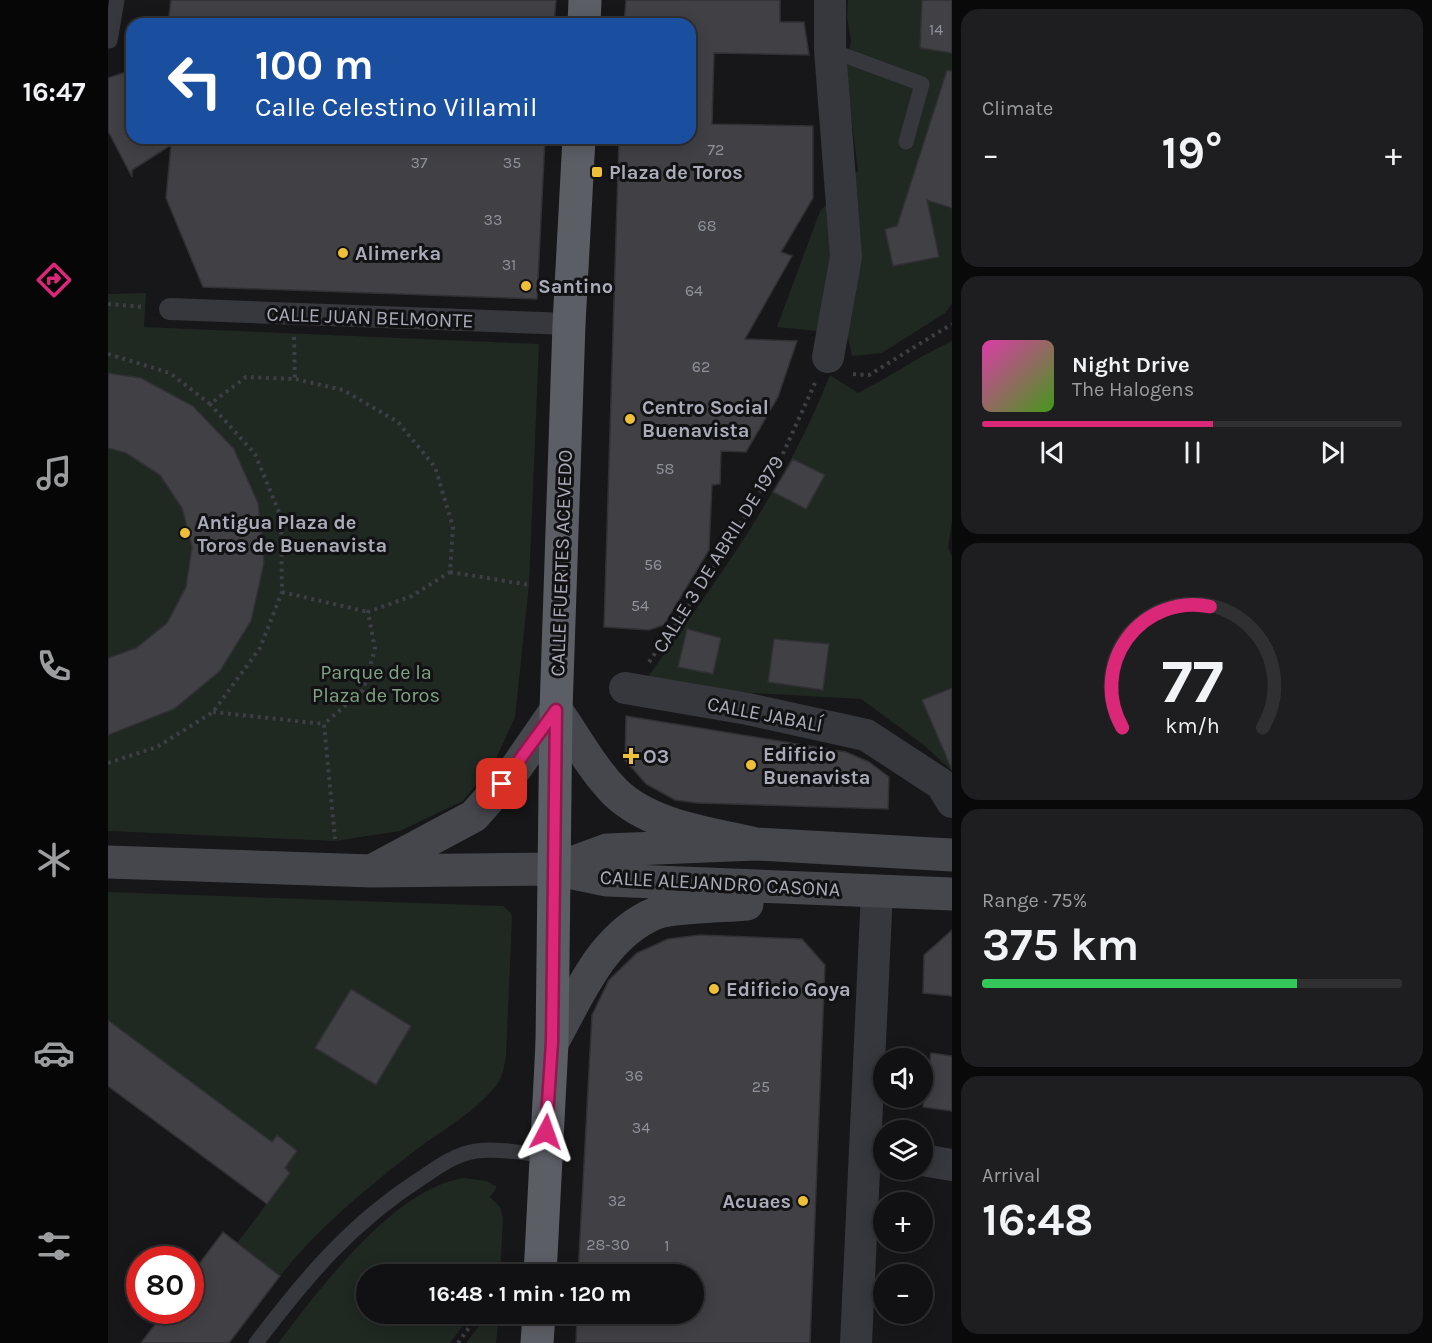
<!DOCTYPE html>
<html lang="en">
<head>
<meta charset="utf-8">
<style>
	:root { --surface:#111012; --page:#1e1e20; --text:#f1f3f6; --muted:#9c9d9f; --line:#303032; --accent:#db2777 }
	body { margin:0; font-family:Karla,sans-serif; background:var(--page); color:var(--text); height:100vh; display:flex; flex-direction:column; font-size:22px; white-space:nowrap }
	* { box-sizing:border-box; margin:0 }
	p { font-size:20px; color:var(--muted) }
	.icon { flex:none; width:33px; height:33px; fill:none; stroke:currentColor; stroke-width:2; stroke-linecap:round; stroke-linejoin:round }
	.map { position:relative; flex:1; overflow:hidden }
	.side { display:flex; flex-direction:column; gap:9px; padding:9px; background:#09090a; width:480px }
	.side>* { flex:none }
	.top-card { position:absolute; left:18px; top:18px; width:570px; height:126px; border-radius:18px; box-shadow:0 3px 15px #0003,0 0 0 2px var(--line); background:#1a4fa0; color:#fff; overflow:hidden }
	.buttons { position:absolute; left:765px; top:1048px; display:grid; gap:12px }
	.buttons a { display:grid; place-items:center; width:60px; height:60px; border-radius:50%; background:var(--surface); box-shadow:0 3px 15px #0003,0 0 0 2px var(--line); font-size:30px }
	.speed { position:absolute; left:18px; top:1246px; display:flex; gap:12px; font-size:30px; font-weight:700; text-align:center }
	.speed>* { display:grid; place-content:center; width:78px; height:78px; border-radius:50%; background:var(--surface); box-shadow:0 3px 15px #0003,0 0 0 2px var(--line); line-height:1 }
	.speed .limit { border:9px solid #d22; background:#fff; color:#111 }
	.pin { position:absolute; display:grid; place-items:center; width:51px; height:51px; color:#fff; margin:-26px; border-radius:12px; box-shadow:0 3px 9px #0006 }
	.me { position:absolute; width:66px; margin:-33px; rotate:4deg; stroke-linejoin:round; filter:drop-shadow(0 0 4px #0008) }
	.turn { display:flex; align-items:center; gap:21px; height:126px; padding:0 30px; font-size:27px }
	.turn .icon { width:78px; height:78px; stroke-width:2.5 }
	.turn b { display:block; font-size:42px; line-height:51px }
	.big { font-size:45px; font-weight:700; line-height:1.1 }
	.side .card { flex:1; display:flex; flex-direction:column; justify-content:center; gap:9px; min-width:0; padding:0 21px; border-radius:18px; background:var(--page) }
	.side .dial { align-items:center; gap:0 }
	.dial svg { height:156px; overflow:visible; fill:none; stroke:var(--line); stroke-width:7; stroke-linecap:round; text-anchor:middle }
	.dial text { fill:var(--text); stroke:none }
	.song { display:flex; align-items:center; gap:18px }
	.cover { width:72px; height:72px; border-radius:9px; background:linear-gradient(135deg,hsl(320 70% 55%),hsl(100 70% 35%)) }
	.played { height:6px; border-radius:3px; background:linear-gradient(90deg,var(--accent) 55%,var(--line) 55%) }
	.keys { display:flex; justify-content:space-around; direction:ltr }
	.heat { display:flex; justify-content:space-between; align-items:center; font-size:33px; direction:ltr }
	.charge { height:9px; border-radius:4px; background:linear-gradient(90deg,#34c759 75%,var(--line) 0) }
	.trip { position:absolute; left:248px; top:1264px; width:348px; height:60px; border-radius:30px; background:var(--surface); box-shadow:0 3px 15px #0003,0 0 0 2px var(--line); font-weight:700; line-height:60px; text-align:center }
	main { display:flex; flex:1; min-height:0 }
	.menu { display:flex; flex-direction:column; width:108px; justify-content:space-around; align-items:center; background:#070607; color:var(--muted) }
	.menu .icon { width:42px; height:42px }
	.menu .current { color:var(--accent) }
	.menu b { font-size:27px; color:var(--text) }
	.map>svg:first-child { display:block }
	.green { fill:#202822 }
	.building { fill:#414145; stroke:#313034; stroke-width:1.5 }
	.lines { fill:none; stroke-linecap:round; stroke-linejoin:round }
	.path { stroke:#3d3f44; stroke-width:4; stroke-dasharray:3 4.5; stroke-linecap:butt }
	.service { stroke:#37383d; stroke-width:15 }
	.pedestrian { stroke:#37383d; stroke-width:22 }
	.minor { stroke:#37383d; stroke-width:32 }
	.secondary { stroke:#45474d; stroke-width:33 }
	.trunk { stroke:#5c5e65; stroke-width:33 }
	.route-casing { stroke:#8e194d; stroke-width:15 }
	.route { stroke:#db2777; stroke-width:10 }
	.poi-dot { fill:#eebf38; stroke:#121113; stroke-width:2 }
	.labels { text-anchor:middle; stroke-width:6; stroke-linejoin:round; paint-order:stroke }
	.number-label { font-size:16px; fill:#8f919b }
	.poi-label { font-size:20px; font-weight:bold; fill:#a9acb8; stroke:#121113; text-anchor:start }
	.street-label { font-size:20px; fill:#a9acb8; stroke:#121113 }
	.park-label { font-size:20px; fill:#80a385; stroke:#121113 }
</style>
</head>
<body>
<main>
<nav class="menu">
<b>16:47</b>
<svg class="icon current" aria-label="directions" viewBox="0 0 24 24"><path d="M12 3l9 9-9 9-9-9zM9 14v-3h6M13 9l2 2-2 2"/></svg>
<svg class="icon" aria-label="music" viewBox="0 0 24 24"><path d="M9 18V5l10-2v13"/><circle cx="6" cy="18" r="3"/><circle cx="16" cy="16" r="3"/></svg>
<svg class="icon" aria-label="phone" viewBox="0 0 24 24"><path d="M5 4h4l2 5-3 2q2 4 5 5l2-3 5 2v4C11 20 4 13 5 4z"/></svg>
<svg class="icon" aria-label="climate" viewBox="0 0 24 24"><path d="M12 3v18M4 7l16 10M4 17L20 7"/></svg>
<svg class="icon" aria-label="car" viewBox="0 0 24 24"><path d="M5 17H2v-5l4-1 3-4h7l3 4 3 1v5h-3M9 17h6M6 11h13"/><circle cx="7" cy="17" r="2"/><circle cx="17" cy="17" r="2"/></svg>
<svg class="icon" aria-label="filters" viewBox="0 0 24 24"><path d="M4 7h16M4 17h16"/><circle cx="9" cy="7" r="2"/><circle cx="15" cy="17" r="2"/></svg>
</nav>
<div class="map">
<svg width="844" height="1343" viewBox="0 0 844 1343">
	<rect width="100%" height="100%" fill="#171618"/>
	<path class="green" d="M740,0h104v304l-7,9 -63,40 -30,3 -4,-18 -31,-7 -40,-4 43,-116 38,-40 -13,-100 6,-30 -4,-24z
		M38,293l-2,34 395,17 -10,241 -14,132 -19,42 -33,42 -63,30 -65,10 -227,-10v-537z
		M844,341v180l-4,26 4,10v214l-27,-25 -64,-47 -124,-7 -92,-11c70,-98 141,-194 185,-306l28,18c32,-16 61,-37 94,-52z
		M0,892l395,14 8,7 1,5 -6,138c-2,11 -3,21 -10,30 -20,25 -53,44 -79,63 -50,39 -97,77 -137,127l-43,-33 53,-70 -5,-5 12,-17 -20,-15 -5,6 -164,-122z
		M355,1178l24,3 10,6 -7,10 10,10 3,11 -3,57h-134v39h105l-21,29h-172c41,-53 115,-154 185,-165z
		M380,1314h11l-3,29h-30z"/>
	<path class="building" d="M63,0h385l-2,24h-386z
		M518,0h154v22h24l5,33 -95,-2 -2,71 101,2v72l-32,54 11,4 -47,83 52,2 -19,56 -32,55 -25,-1 -1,33 -8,1 -3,65 -45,75 -15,5 -45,-3 15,-489h71v-114h-66z
		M814,0h30v53l-32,-5z
		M24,70v68h413l-8,161 -334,-12 -37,-89 5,-53 -39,25v7l-24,-46v-53z
		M839,70l5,1v137l-25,-8 12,57 -46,9 -8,-37 12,-3z
		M0,373l33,5 52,28 41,43 24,54 6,60 -13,58 -31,50 -46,38 -66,26v-77l28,-10 31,-25 19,-36 6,-40 -10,-39 -22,-33 -34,-22 -18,-5z
		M685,459l32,16 -19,34 -33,-17z
		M579,629l34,9 -8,36 -35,-7z
		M666,639l55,5 -6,46 -55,-8z
		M844,688v82l-30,-70z
		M518,716l220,36 23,10 20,15 -1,32 -191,-6 -22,-3 -29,-16 -21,-24z
		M844,930v66l-29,-3 1,-38z
		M592,935l102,4 23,26 -15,378h-234l1,-29h116v-39h-115l14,-260 17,-35 28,-27 31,-14z
		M243,989l60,37 -35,59 -61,-37z
		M0,1020l164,122 5,-7 20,16 -12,17 5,5 -23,31 -159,-118z
		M823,1053l21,3v55l-29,-4z
		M115,1232l57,44 -51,67h-88l24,-32h25v-35z"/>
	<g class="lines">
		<path class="path" d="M0,304l37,3
			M186,337l1,42
			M0,354l62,19 40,31
			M745,374l16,1 83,-51
			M342,572l80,13
			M174,592l86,20
			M541,662l44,-62 88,-142 34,-75
			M105,712l111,12
			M0,763l49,-16 56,-35 47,-64 22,-56 -1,-75 -26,-63 -45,-50 36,-27 49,2 48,11 55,32 37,45 18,60 -3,45 -38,24 -44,16 7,37 -12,41 -39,34 11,115
			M350,1343l21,-29"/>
		<path class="service" d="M2,41l7,-41
			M722,50l92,34 -16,58
			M148,1343c51,-67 95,-120 167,-166 16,-11 33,-23 53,-26 22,-3 46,2 68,4"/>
		<path class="pedestrian" d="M62,309l399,15"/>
		<path class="minor" d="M720,357l18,-100 -16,-207v-50
			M517,688l123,21 118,26 75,49 11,18
			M814,1160l30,5
			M748,1343l21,-452"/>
		<path class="secondary" d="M0,862l264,9 182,-2 53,11 345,14
			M267,869l99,-53 42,-48 40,-58c19,26 36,59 59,82 36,35 95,41 141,52
			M447,869l52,-19 149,-6 196,11
			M444,1043c27,-48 50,-108 104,-130 16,-6 71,-7 91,-9"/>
		<path class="trunk" d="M476,24l1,-24
			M432,1275l12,-232 4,-333 13,-386 10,-186
			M429,1343l2,-29"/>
	</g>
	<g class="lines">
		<defs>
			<path id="route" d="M394,784l54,-74 -4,332 -6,90"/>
		</defs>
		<use href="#route" class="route-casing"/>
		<use href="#route" class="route"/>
	</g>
	<g class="poi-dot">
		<rect x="483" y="166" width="12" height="12" rx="3"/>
		<circle cx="235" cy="253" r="6"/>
		<circle cx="418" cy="286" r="6"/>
		<circle cx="522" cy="419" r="6"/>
		<circle cx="77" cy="533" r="6"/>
		<path d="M520 747h6v6h6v6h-6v6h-6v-6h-6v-6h6z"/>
		<circle cx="643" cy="765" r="6"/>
		<circle cx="606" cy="989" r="6"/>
		<circle cx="695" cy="1201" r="6"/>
	</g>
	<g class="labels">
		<g class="number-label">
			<text x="828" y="35">14</text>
			<text x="608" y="155">72</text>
			<text x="311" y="168">37</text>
			<text x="404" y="168">35</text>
			<text x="385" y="225">33</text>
			<text x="599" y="231">68</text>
			<text x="401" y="270">31</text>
			<text x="586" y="296">64</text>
			<text x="593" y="372">62</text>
			<text x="557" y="474">58</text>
			<text x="545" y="570">56</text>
			<text x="532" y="611">54</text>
			<text x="526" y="1081">36</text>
			<text x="653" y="1092">25</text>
			<text x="533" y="1133">34</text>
			<text x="509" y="1206">32</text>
			<text x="500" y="1250">28-30</text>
			<text x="559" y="1251">1</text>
		</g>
		<g class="poi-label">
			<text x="501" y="179">Plaza de Toros</text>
			<text x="247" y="260">Alimerka</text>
			<text x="430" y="293">Santino</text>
			<text x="534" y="414">Centro Social<tspan x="534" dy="23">Buenavista</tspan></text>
			<text x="89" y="529">Antigua Plaza de<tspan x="89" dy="23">Toros de Buenavista</tspan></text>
			<text x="655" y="761">Edificio<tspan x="655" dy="23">Buenavista</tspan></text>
			<text x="535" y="763">O3</text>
			<text x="618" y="996">Edificio Goya</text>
			<text x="683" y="1208" text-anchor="end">Acuaes</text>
		</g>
		<g class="street-label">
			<text transform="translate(262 317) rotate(2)" y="7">CALLE JUAN BELMONTE</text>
			<text transform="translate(610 554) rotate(-58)" y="7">CALLE 3 DE ABRIL DE 1979</text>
			<text transform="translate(453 563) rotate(-88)" y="7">CALLE FUERTES ACEVEDO</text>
			<text transform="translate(657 714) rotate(11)" y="7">CALLE JABALÍ</text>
			<text transform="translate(612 883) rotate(3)" y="7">CALLE ALEJANDRO CASONA</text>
		</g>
		<g class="park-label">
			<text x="268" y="679">Parque de la<tspan x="268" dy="23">Plaza de Toros</tspan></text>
		</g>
	</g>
</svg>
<div class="buttons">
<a><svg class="icon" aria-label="sound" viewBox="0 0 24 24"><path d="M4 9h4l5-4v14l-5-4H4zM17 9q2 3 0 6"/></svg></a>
<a><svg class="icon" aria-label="layers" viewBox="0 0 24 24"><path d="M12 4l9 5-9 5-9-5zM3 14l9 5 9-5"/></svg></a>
<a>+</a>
<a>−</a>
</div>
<div class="speed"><div class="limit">80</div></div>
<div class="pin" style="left:394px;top:784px;background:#d93025"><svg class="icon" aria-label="arrive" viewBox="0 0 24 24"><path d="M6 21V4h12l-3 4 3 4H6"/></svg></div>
<svg class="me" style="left:438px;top:1132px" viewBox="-20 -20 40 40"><path d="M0-17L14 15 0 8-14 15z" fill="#db2777" stroke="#fff" stroke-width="4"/></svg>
<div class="trip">16:48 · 1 min · 120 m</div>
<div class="top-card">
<div class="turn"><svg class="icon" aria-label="left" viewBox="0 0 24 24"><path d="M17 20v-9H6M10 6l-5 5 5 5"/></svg><div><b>100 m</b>Calle Celestino Villamil</div></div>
</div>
</div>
<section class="side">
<div class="card"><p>Climate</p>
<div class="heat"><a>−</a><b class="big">19°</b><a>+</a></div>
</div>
<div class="card">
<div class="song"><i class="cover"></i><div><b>Night Drive</b><p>The Halogens</p></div></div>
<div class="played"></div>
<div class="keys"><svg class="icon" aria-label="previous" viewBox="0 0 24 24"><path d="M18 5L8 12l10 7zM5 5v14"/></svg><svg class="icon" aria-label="pause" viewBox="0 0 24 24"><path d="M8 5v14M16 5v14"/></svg><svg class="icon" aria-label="next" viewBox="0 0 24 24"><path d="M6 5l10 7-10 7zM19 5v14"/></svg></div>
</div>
<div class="card dial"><svg viewBox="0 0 100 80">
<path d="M14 69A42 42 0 1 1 86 69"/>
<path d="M14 69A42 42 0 0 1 59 7" stroke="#db2777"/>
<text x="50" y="56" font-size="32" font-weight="700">77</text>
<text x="50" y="72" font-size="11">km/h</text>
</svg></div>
<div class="card"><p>Range · 75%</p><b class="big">375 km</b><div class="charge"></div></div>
<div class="card"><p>Arrival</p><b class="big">16:48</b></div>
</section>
</main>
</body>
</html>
